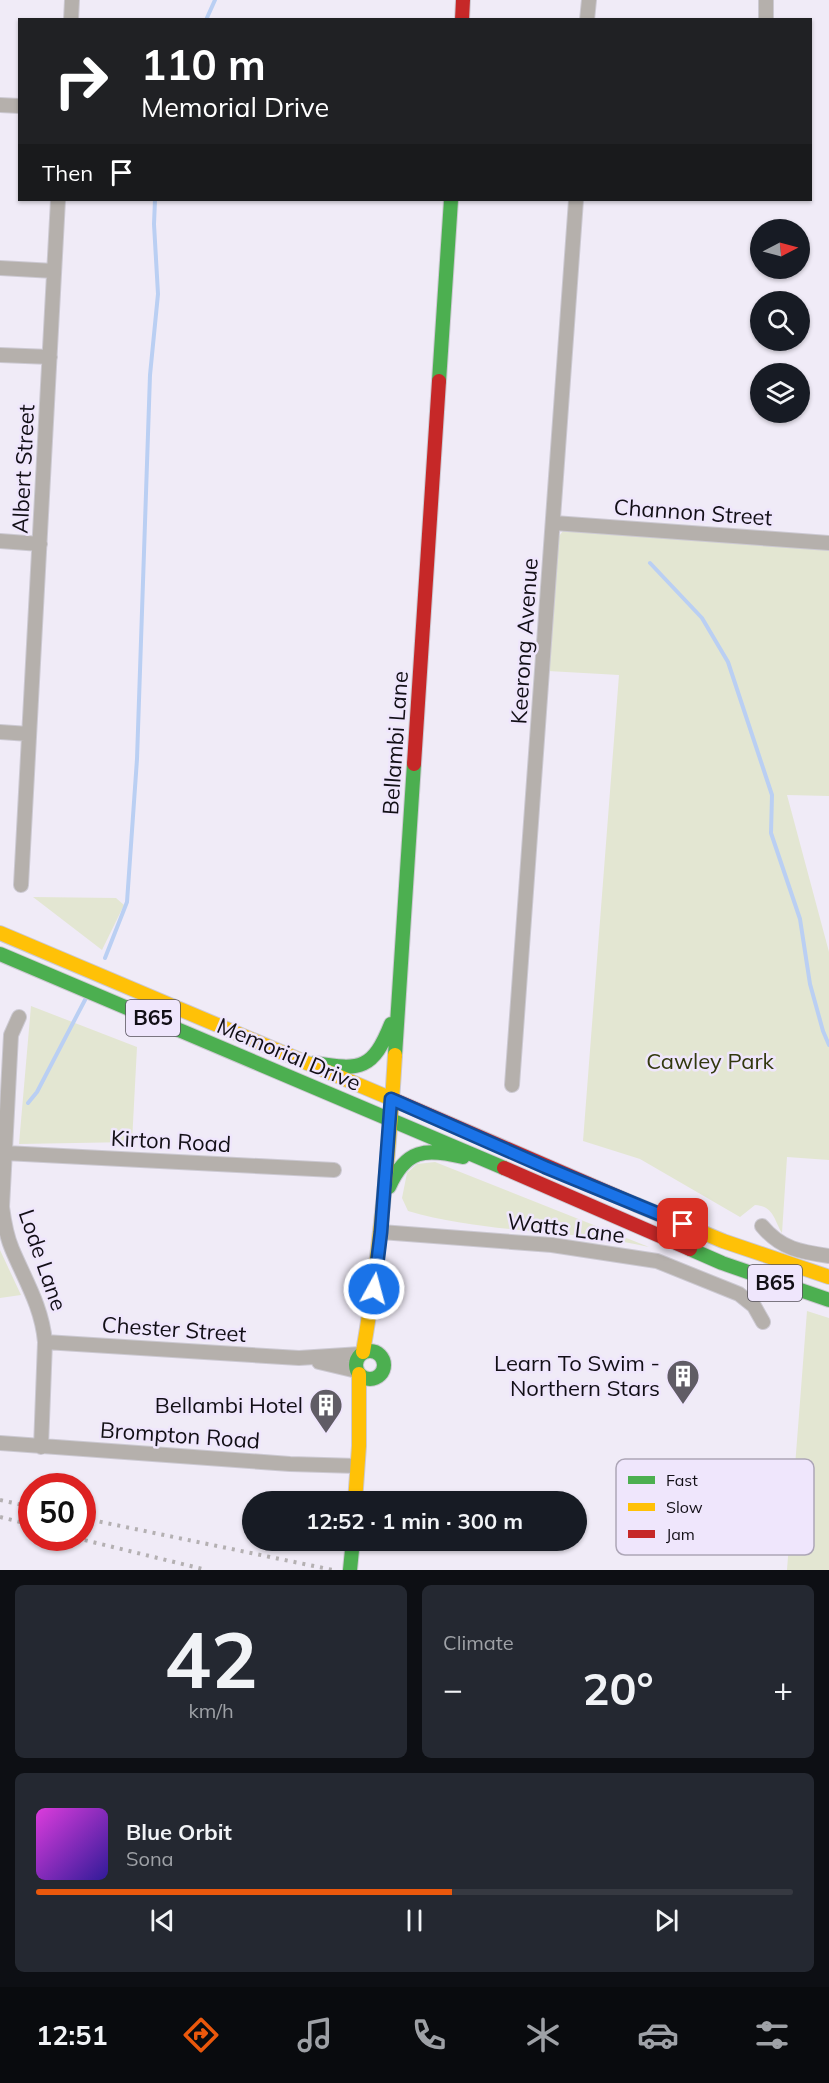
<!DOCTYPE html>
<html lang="en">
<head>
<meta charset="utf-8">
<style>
	:root { --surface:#171b24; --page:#242831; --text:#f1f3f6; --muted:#9ea1a6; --line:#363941; --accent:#ea580c }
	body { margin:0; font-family:Mulish,sans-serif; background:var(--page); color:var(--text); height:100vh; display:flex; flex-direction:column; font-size:22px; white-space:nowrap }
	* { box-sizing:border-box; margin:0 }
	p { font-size:20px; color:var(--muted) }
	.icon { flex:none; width:33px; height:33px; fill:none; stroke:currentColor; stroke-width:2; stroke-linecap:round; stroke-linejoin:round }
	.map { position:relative; height:1570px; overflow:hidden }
	.side { display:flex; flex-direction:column; gap:15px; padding:15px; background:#0d0f14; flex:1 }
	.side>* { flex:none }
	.banner { position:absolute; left:18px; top:18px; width:794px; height:183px; border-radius:0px; box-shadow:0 2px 4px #0004; background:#202124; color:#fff; overflow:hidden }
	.needle { width:39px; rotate:84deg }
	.fabs { position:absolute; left:750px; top:219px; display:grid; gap:12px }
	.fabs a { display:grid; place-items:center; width:60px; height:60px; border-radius:50%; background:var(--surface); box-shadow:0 2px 4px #0004; font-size:30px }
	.speed { position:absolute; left:18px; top:1473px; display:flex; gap:12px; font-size:30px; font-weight:700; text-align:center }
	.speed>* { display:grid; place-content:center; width:78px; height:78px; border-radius:50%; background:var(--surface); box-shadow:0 2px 4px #0004; line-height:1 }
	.speed .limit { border:9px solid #d22; background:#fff; color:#111 }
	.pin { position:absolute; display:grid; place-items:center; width:51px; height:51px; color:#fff; margin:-26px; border-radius:12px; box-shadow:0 3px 9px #0006 }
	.me { position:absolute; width:66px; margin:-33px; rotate:7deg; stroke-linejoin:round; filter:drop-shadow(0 0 4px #0008) }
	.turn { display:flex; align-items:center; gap:21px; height:126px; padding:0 24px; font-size:27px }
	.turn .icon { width:78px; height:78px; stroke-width:2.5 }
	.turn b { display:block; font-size:42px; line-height:51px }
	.then { display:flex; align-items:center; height:57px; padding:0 24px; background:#0003; gap:12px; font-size:22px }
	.big { font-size:45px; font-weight:700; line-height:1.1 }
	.side .tile { flex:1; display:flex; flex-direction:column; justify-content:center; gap:9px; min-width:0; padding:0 21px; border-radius:9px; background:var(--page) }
	.side .dial { align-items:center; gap:0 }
	.dial b { font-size:78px; line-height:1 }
	.song { display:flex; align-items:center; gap:18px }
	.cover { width:72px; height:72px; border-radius:9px; background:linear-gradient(135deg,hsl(300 70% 55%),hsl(250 70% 35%)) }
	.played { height:6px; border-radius:3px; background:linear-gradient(90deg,var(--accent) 55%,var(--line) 55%) }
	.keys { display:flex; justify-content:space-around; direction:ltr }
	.heat { display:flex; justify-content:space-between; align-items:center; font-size:33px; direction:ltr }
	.side .tiles { flex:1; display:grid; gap:15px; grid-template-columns:1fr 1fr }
	.tile:last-child { grid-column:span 2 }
	.trip { position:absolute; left:242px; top:1491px; width:345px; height:60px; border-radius:30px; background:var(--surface); box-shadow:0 2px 4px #0004; font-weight:700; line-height:60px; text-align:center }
	.menu { display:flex; height:96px; justify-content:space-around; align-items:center; background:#090b0e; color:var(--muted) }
	.menu .icon { width:42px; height:42px }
	.menu .active { color:var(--accent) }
	.menu b { font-size:27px; color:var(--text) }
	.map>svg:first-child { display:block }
	.green { fill:#e3e6d2 }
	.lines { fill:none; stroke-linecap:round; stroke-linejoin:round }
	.stream { stroke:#bacff3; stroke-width:4 }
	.street-casing { stroke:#ccc9d2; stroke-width:16 }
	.fast-casing { stroke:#ccc9d2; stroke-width:16 }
	.slow-casing { stroke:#ccc9d2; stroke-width:16 }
	.jam-casing { stroke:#ccc9d2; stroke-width:16 }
	.street { stroke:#b5b0ac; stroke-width:14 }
	.fast { stroke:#4caf50; stroke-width:14 }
	.slow { stroke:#ffc107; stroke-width:14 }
	.jam { stroke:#c62828; stroke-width:14 }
	.rail { stroke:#b4b0b2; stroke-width:4; stroke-dasharray:3 6; stroke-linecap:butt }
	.route-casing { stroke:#114b97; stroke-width:15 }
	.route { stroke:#1a73e8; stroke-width:10 }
	.labels { text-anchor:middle; stroke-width:5; stroke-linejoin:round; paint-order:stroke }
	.shield { fill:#efe6fc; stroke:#54505b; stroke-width:1.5 }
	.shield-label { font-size:21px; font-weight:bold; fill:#120f16 }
	.street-label { font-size:22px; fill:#120f16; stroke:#efe6fc }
	.park-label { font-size:22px; fill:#32380e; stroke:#efe6fc }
	.poi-label { font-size:22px; fill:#120f16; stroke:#efe6fc; text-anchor:end }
	.key { fill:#efe6fc; stroke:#ada6b7; stroke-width:1.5 }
	.key-label { font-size:16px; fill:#120f16 }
</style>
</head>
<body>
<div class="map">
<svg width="829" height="1570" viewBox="0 0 829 1570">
	<rect width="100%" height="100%" fill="#f0ebf7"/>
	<path class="green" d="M563,531l266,17v248l-42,-1 42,157v208l-42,-3 -5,76c-8,-13 -8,-27 -27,-28l-15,12 -100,-58 -57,-18 36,-466 -71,-4 8,-131z
		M33,897l83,1 8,7 -22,45z
		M31,1006l106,41 -5,95 -113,2z
		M435,1162l214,85c-19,-4 -39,-8 -59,-10 -62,-7 -123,-9 -182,-26l-6,-13 5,-25 10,-9z
		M0,1250l21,45 -21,3z
		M807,1311l22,7v252h-42z"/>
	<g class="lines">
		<path class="stream" d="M206,20l9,-20
			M650,563l52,55 26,44 44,133 -1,38 29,86 10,65 13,47 6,14
			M105,958l22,-56 10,-143 13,-384 8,-81 -4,-70 1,-24
			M28,1103l9,-11 49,-94"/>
		<defs>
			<path id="street" d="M71,20l1,-20
				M587,20l2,-20
				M766,20v-20
				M0,105l20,1
				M0,268l54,3
				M0,355l50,2
				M554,523l275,20
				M0,541l40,3
				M0,732l29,2
				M21,885l37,-685
				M19,1017l-8,18 -9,172c2,15 4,28 10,42 13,31 30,58 33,93l-4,105
				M512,1085l64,-885
				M5,1153l329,17
				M762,1226c19,23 39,26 67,30
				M381,1232l171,13 105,16 82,33 15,12 9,16
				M45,1342l254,16 62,-4
				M319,1362l38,9
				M0,1443l290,21 67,2"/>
			<path id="fast" d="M439,381l12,-181
				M0,954l504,214
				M395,1055l19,-291
				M315,1063c46,8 58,6 76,-39
				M389,1187c17,-38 36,-39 74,-30
				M690,1249l32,14 107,37
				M356 1365a14 14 0 1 1 28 0a14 14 0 1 1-28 0Z
				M350,1570l3,-30"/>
			<path id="slow" d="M0,933l392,166
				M637,1205l86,36 106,36
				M363,1352c17,-98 26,-197 32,-297
				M355,1502l4,-56v-72"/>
			<path id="jam" d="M462,20l1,-20
				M414,764l25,-383
				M392,1099l245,106
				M504,1168l186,81"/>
		</defs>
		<use href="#street" class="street-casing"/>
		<use href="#fast" class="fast-casing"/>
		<use href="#slow" class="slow-casing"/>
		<use href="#jam" class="jam-casing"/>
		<use href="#street" class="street"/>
		<use href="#fast" class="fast"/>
		<use href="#slow" class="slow"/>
		<use href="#jam" class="jam"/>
		<path class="rail" d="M0,1500l32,7
			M0,1517l32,8
			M82,1518l251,52
			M76,1538l131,32"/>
	</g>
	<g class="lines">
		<defs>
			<path id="route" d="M374,1289l7,-57 10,-133 154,68 138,57"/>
		</defs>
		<use href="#route" class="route-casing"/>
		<use href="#route" class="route"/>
	</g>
	<defs>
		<symbol id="building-pin" viewBox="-11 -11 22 30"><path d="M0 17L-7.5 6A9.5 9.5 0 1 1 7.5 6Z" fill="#605c65" stroke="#efe6fc"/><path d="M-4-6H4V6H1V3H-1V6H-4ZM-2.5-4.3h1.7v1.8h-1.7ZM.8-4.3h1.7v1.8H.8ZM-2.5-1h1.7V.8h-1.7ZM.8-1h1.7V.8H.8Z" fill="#fff"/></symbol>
	</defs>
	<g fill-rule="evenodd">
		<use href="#building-pin" x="664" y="1357" width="38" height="52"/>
		<use href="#building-pin" x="307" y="1386" width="38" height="52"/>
	</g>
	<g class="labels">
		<g class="shield">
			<rect x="126" y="1000" width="54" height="36" rx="4.5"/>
			<rect x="748" y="1265" width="54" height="36" rx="4.5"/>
		</g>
		<g class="shield-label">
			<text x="153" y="1025">B65</text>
			<text x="775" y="1290">B65</text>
		</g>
		<g class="street-label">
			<text transform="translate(23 469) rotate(-87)" y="8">Albert Street</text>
			<text transform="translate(693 512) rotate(4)" y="8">Channon Street</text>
			<text transform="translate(524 641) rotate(-86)" y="8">Keerong Avenue</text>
			<text transform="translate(395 743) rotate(-86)" y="8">Bellambi Lane</text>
			<text transform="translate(289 1054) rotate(23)" y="8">Memorial Drive</text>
			<text transform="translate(171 1141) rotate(3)" y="8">Kirton Road</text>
			<text transform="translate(566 1228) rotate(7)" y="8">Watts Lane</text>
			<text transform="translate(43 1260) rotate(71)" y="8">Lode Lane</text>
			<text transform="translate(174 1329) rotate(4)" y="8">Chester Street</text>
			<text transform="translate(180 1435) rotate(4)" y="8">Brompton Road</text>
		</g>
		<g class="park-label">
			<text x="710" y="1069">Cawley Park</text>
		</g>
		<g class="poi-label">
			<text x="660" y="1371">Learn To Swim -<tspan x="660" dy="25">Northern Stars</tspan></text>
			<text x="303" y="1413">Bellambi Hotel</text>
		</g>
	</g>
	<rect x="616" y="1459" width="198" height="96" rx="9" class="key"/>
	<rect x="628" y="1476" width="27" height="8" fill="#4caf50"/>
	<rect x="628" y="1503" width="27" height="8" fill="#ffc107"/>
	<rect x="628" y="1530" width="27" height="8" fill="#c62828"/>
	<g class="key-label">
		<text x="666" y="1486">Fast</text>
		<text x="666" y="1513">Slow</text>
		<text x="666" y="1540">Jam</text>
	</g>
</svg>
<div class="fabs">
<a><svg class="needle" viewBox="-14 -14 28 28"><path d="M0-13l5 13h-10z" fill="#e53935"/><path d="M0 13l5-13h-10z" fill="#9ea1a6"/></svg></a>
<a><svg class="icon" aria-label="search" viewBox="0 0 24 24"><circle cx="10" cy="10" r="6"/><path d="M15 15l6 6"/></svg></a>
<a><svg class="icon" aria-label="layers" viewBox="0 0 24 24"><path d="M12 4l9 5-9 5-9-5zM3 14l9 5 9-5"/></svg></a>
</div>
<div class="speed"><div class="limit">50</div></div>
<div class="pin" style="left:683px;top:1224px;background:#d93025"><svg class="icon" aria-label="arrive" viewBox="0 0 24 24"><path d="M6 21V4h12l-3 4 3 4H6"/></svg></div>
<svg class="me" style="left:374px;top:1289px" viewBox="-20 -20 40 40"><circle r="17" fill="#1a73e8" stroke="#fff" stroke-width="3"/><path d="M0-11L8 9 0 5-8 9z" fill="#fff"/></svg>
<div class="trip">12:52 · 1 min · 300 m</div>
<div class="banner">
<div class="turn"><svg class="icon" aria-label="right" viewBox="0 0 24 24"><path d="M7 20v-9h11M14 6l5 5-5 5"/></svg><div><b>110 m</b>Memorial Drive</div></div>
<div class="then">Then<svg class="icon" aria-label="arrive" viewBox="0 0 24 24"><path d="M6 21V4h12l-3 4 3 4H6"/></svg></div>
</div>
</div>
<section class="side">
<div class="tiles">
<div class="tile dial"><b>42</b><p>km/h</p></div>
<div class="tile"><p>Climate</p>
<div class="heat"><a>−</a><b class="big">20°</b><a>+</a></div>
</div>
<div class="tile">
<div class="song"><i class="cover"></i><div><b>Blue Orbit</b><p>Sona</p></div></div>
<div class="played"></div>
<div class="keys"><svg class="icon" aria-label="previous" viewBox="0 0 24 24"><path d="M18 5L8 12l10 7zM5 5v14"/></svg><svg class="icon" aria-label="pause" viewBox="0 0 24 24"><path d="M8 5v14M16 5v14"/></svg><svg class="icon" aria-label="next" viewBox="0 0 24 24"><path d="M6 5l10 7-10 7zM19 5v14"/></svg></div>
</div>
</div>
</section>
<nav class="menu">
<b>12:51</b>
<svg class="icon active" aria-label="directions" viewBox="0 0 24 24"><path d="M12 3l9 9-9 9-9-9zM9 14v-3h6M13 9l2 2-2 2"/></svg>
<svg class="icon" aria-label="music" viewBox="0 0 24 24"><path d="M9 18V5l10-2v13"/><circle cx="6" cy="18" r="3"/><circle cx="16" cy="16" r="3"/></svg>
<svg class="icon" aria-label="phone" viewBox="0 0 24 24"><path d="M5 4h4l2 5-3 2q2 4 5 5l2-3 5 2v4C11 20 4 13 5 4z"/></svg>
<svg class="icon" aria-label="climate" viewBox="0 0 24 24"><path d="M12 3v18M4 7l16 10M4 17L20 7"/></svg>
<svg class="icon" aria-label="car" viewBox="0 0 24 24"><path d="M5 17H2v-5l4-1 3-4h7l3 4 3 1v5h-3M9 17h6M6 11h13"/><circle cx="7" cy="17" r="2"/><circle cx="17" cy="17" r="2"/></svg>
<svg class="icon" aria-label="filters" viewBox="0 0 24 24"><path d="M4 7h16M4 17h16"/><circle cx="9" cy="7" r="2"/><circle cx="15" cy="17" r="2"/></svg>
</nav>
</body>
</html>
